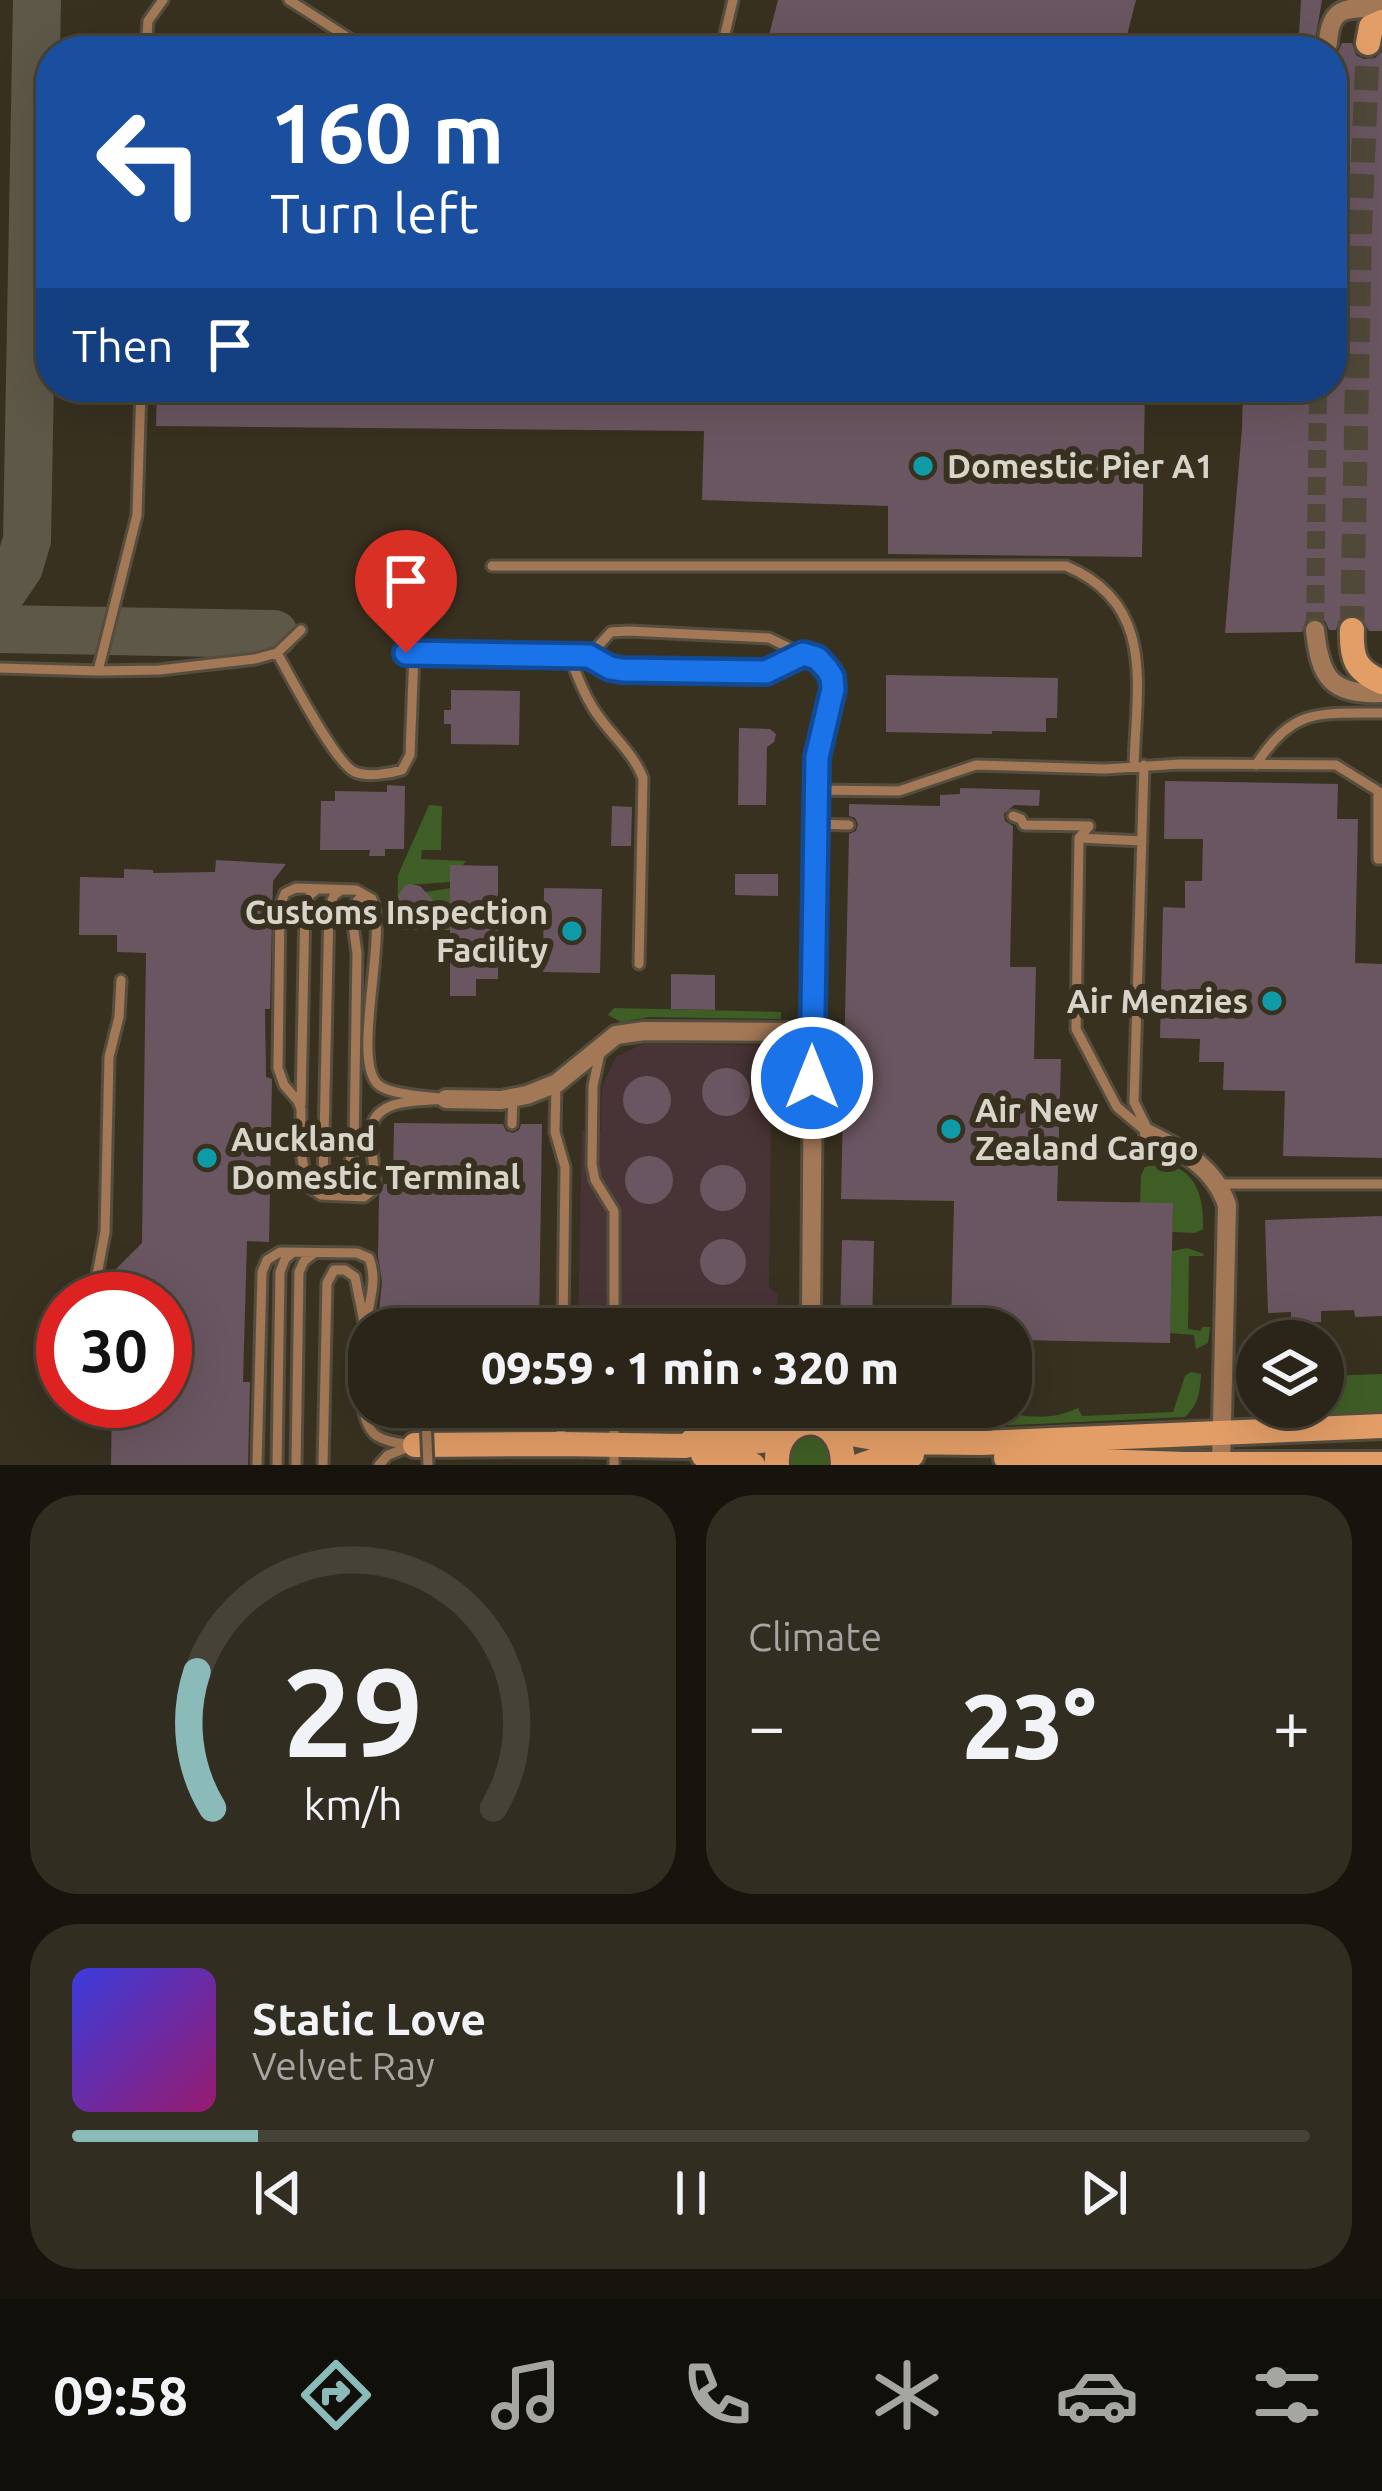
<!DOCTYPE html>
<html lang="en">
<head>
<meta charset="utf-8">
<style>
	:root { --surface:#2a2518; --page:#322d21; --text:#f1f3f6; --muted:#a5a5a2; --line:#464237; --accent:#8bbbb9 }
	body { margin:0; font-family:Ubuntu,sans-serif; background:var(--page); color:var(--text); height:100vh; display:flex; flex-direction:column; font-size:45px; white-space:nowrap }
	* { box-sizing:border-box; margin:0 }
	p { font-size:39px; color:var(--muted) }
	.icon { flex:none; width:66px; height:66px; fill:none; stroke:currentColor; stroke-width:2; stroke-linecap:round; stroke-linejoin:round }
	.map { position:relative; height:1465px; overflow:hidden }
	.drawer { display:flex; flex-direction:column; gap:30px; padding:30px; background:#17140d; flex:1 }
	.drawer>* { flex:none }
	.banner { position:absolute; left:36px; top:36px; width:1311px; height:366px; border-radius:48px; box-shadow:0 12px 48px #0002,0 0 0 3px var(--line); background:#1a4fa0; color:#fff; overflow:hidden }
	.tools { position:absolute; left:1236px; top:1320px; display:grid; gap:24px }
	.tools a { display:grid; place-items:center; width:108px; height:108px; border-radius:50%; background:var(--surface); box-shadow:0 12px 48px #0002,0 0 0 3px var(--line); font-size:60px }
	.speed { position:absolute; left:36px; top:1272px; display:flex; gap:24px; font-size:60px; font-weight:700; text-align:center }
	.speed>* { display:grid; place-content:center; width:156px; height:156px; border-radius:50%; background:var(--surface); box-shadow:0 12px 48px #0002,0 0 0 3px var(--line); line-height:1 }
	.speed .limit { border:18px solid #d22; background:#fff; color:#111 }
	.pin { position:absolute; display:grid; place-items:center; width:102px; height:102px; color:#fff; margin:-123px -51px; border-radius:50% 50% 50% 0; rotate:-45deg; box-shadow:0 0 12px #0007 }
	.pin .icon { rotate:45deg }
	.me { position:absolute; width:132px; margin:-66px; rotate:0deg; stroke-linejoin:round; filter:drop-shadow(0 0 9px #0008) }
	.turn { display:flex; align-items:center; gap:42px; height:252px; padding:0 36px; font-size:54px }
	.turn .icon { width:156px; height:156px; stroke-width:2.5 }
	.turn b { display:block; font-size:84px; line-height:102px }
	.then { display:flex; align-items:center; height:114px; padding:0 36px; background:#0003; gap:24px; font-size:45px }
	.big { font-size:90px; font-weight:800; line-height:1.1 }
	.drawer .widget { flex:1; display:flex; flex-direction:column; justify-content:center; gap:18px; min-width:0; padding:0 42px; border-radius:48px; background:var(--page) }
	.drawer .dial { align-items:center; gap:0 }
	.dial svg { height:312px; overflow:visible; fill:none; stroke:var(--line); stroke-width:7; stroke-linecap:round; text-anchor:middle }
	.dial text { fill:var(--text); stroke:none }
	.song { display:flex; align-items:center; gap:36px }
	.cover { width:144px; height:144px; border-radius:18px; background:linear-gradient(135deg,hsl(240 70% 55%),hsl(320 70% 35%)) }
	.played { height:12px; border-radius:6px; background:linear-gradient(90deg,var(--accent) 15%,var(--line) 15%) }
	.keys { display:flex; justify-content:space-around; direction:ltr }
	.heat { display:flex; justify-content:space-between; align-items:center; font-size:66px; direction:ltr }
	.drawer .tiles { flex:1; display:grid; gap:30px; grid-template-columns:1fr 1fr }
	.widget:last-child { grid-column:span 2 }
	.trip { position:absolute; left:348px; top:1308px; width:684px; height:120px; border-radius:48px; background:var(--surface); box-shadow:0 12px 48px #0002,0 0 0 3px var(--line); font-weight:800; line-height:120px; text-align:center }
	.dock { display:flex; height:192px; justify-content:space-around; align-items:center; background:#110f0a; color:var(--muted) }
	.dock .icon { width:84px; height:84px }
	.dock .active { color:var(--accent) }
	.dock b { font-size:54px; color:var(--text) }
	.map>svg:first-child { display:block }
	.industrial { fill:#483336 }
	.green { fill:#3f5e25 }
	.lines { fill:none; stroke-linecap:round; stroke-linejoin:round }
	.taxiway { stroke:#5e5848; stroke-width:48 }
	.building { fill:#6a5660 }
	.street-tunnel { stroke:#50493a; stroke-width:18; stroke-dasharray:18 9; stroke-linecap:butt }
	.secondary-tunnel { stroke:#50493a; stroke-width:24; stroke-dasharray:24 12; stroke-linecap:butt }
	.lane-casing { stroke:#554e3f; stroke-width:15 }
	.street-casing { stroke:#554e3f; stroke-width:24 }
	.secondary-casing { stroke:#554e3f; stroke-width:30 }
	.lane { stroke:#a37856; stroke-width:9 }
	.street { stroke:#a37856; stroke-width:18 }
	.secondary { stroke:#e39e67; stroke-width:24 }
	.lane-bridge-casing { stroke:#554e3f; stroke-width:15; stroke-linecap:butt }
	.lane-bridge { stroke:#a37856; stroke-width:9 }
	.route-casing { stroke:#114b97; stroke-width:30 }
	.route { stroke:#1a73e8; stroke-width:21 }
	.culture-dot { fill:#0f9aa8; stroke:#383120; stroke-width:4.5 }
	.labels { text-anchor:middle; stroke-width:12; stroke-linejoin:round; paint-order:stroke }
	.poi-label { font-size:33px; font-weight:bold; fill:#d9d4ca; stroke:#383120; text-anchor:start }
</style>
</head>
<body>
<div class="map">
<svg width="1382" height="1465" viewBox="0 0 1382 1465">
	<rect width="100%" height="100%" fill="#383120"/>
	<path class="industrial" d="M645,1043l124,3 17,16v37l-6,11 -9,1 -2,176 9,8 -1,34h-199l4,-199h19l1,-44 14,-29z
		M576,1407h198l-21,11 -177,-3z"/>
	<path class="green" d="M429,805l13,1 -1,44h-19l-1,9 45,2 -15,21 -46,3c-7,11 -9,26 1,35h12l7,-28 26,-4 -1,42h-53l1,-55z
		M614,1008l167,4v7l-132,-2 -28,5 -13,-7z
		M1153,1165c7,1 14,0 21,2 26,8 30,40 29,62l-8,4 -23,-1 1,-29h-33l1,-27 4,-9z
		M1187,1248l17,6 -1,2h-14l-1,73 13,2 1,-4h8l-2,16 -12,6 -2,-14 -24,-2 2,-82z
		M1257,1344v63h66v-31l59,-2v40c-32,3 -124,22 -141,-12 -6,-13 -2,-35 -1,-49z
		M1191,1372l10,2c-1,17 -2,30 -16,43l-169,8 -132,2 -29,-9 -16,-11h10l4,5 17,6 119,3 6,-10c32,5 54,11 83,-3l4,8 91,-4 12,-36z
		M807,1435l8,1 13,8 3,21h-43l2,-18 10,-10z"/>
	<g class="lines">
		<path class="taxiway" d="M0,595l19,-28 8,-27 10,-540
			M0,629l274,5"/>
	</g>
	<path class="building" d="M778,0h358l-13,51h-358z
		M1301,0h21l-7,41 3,10h-20z
		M1342,43h10l4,12 8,4 11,-1 7,-7v580h-13l-8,-14 -10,-3 -12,7 -3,9h-7l-4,-9 -11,-4 -8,3 -4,12 -77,1 17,-205 1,-41h89v-331l7,-6z
		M157,387h988l-3,170 -254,-3v-48l-186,-6 2,-69 -548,-5z
		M886,675l172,3 -1,40h-11v14l-54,-1v3l-106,-2z
		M451,690l69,1 -1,54 -68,-1v-20h-7v-14h7z
		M739,728l31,1 6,5 -2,8 -7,5 -1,58h-28z
		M1165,781l173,3 -1,35h21l-3,144 27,1v194l-99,-2 2,-65 -62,-1 1,-28h-25l1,-23 -40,-1 3,-131 22,1v-27h17l1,-42h-39z
		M387,785l18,1 -1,63h-19v7h-16l1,-6h-50l1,-49h14v-10l52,1z
		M960,788l80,2 -1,16 -25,-1 -10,9 1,7 8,5 -3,141h26l-2,92h27l-4,142 116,2 -3,140 -159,-3v-11h-60l3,-128 -113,-2 8,-365 7,-3 2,-7 -3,-6 -6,-2v-12l91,2v-11l20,-1z
		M612,806l20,1 -1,39h-20z
		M216,860l70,4 -13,17 -3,128h-5l1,68 6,2 -3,163 -22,-1 -4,141h7l-2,83h-137l1,-64h53v-102h-79l56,-56 4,-290 -29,-1v-17h-38l1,-58 44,1v-9l29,1v3l62,-1z
		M450,865l48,1v113h-22v17h-26z
		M735,874h43v22l-43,-1z
		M411,884l9,2 14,15 -15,19 -8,1 -11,-8 -2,-17 7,-11z
		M544,888l58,1 -2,84 -57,-1z
		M671,974l44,1v35l-44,-1z
		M702 1092a24 24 0 1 1 48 0a24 24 0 1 1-48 0Z
		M623 1100a24 24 0 1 1 48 0a24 24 0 1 1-48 0Z
		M394,1123l109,1 3,7 7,2 6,-3 2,-6h21l-3,205h-162l5,-47 -4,-26 1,-60 5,-12h9z
		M625 1180a24 24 0 1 1 48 0a24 24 0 1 1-48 0Z
		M700 1188a23 23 0 1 1 46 0a23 23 0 1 1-46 0Z
		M1382,1216v100l-27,1 -1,-7 -33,1v11l-30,1v-11l-23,1 -3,-93z
		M700 1262a23 23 0 1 1 46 0a23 23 0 1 1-46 0Z
		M842,1240l32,1 -2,86 -32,-1z"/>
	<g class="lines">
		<path class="street-tunnel" d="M1315,630l3,-243"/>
		<path class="secondary-tunnel" d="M1352,630l8,-399 8,-188"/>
		<defs>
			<path id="lane" d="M289,0l80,51
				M146,51l2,-30 15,-21
				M721,51l12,-51
				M492,566h574c91,38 70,121 68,200
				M277,653c12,21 59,112 78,119 12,5 34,2 47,-2l8,-15 4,-102
				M406,653l183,3 21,11 12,3 144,2 37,-18
				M570,656c6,18 13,36 23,52 16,26 39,42 50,70l-4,186
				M589,656l22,-24 18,-1 140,7 33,16
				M0,668l98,3 39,-156 4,-128
				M98,671l61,-1 96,-11 22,-6 24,-23
				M1144,765l-10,337 13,26
				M1256,765c37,-59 64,-51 126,-52
				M815,790l84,1 77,-26 129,4 75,-5 156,1 42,26v68h4
				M1013,816l8,3 3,6 65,1 -10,12
				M815,824l34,1
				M1142,841l-63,-3 -3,191 41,78 32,27
				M296,888l60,2 16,9c17,36 -23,166 8,187 13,9 49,10 66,13 -27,3 -73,-2 -75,33 -1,17 4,34 4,51l-2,7 -9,7 -43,-2 -14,-9 -6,-34v-43l-3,-8 -14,-16 -6,-17 2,-162 5,-13z
				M600,1053l-7,33 -1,79 3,15 19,31v118
				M556,1084l-1,48 10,35 -2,162
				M301,1104l4,-198 5,-11 5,-4
				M512,1124l1,-26
				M1219,1184h163
				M331,1195l-5,-4 -3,-7 6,-276 5,-13 7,-5
				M356,1195c-15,-12 -6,-33 -2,-49l3,-193 -6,-42 7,-11 11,1
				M97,1275l8,-43 4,-175 10,-40 2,-37
				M561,1444v-37
				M257,1465l5,-193 5,-12 13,-8 77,1 12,5c9,22 0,43 -3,66 -5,25 -12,98 11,112 11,7 25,7 38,9
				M277,1465l3,-193 5,-13 6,-5
				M296,1465l3,-193 5,-11 9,-7
				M323,1465l4,-182 7,-13h11l10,7 9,45
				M379,1465l9,-10 21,-8
				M614,1465v-58"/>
			<path id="street" d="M1328,43c2,-39 21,-35 54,-35
				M1315,630c5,47 15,65 67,63
				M446,1099l55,1 26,-5 30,-12 59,-48 28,-4 168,1
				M1149,1134c34,17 65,33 78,71l-6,258
				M816,1329l-5,-18 4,-505 2,-49 16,-68 -1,-12 -15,-18
				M789,1431l4,-24"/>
			<path id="secondary" d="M1368,43l3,-16 11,-5
				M1352,630c-1,28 3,40 30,52
				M834,1431l62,11 84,1 402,-17
				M415,1445l146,-1 125,2 7,-6 46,3 42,-4
				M703,1455l27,2 23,8
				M1006,1458l178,6h198
				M777,1465c-4,-52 66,-61 66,0
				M861,1465l23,-8 28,-2"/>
		</defs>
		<use href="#lane" class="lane-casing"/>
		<use href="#street" class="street-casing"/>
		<use href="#secondary" class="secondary-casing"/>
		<use href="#lane" class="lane"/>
		<use href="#street" class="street"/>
		<use href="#secondary" class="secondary"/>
		<defs>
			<path id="lane-bridge" d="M426,1418l2,47"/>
		</defs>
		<use href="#lane-bridge" class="lane-bridge-casing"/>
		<use href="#lane-bridge" class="lane-bridge"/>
	</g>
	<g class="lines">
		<defs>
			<path id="route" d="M406,653l183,3 21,12 12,2 144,2 37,-18 14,4 10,11 5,8 1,12 -16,68 -5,321"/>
		</defs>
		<use href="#route" class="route-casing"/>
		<use href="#route" class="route"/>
	</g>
	<g class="culture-dot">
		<circle cx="923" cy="466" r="12"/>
		<circle cx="572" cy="931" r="12"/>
		<circle cx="1272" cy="1001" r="12"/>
		<circle cx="951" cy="1129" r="12"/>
		<circle cx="207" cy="1158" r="12"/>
	</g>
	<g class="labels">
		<g class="poi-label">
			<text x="947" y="478">Domestic Pier A1</text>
			<text x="548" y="924" text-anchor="end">Customs Inspection<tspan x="548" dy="38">Facility</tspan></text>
			<text x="1248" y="1013" text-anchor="end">Air Menzies</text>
			<text x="975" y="1122">Air New<tspan x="975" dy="38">Zealand Cargo</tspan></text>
			<text x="231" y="1151">Auckland<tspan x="231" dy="38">Domestic Terminal</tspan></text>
		</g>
	</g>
</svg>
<div class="tools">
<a><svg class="icon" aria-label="layers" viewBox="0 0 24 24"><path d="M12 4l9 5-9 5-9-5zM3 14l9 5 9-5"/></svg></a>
</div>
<div class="speed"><div class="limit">30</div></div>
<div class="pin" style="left:406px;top:653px;background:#d93025"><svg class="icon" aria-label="arrive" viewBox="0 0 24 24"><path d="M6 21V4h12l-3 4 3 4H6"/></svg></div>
<svg class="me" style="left:812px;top:1078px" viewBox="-20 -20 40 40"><circle r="17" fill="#1a73e8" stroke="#fff" stroke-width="3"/><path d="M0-11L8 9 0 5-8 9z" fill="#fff"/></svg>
<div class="trip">09:59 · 1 min · 320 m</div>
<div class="banner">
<div class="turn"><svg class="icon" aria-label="left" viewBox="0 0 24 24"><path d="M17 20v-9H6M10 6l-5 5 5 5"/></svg><div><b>160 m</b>Turn left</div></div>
<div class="then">Then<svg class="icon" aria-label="arrive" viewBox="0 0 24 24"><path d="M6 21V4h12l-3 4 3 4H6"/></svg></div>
</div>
</div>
<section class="drawer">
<div class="tiles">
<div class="widget dial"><svg viewBox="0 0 100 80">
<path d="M14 69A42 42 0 1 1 86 69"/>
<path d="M14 69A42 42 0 0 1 10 34" stroke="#8bbbb9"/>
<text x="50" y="56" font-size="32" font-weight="700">29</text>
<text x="50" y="72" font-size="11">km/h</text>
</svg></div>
<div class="widget"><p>Climate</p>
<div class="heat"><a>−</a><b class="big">23°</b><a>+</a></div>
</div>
<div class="widget">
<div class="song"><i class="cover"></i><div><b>Static Love</b><p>Velvet Ray</p></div></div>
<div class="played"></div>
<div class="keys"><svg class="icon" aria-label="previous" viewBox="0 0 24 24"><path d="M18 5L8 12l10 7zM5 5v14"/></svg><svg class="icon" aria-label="pause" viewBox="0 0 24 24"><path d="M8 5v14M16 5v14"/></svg><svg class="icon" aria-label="next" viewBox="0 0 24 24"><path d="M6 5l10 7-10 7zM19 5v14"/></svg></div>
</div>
</div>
</section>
<nav class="dock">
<b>09:58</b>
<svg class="icon active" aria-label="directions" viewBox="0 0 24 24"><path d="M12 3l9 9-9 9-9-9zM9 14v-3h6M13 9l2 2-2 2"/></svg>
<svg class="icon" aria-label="music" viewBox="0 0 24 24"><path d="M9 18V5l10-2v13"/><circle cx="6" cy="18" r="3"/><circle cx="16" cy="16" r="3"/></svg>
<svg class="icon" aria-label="phone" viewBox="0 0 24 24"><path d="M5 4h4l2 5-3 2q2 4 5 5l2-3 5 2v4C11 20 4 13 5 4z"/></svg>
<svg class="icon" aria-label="climate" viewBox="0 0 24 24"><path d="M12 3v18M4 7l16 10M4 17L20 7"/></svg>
<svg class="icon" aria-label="car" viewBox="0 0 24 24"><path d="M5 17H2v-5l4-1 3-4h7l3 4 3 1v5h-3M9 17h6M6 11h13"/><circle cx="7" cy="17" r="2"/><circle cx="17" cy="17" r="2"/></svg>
<svg class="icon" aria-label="filters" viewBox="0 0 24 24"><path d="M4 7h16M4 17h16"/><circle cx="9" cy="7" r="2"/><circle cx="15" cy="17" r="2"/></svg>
</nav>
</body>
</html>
